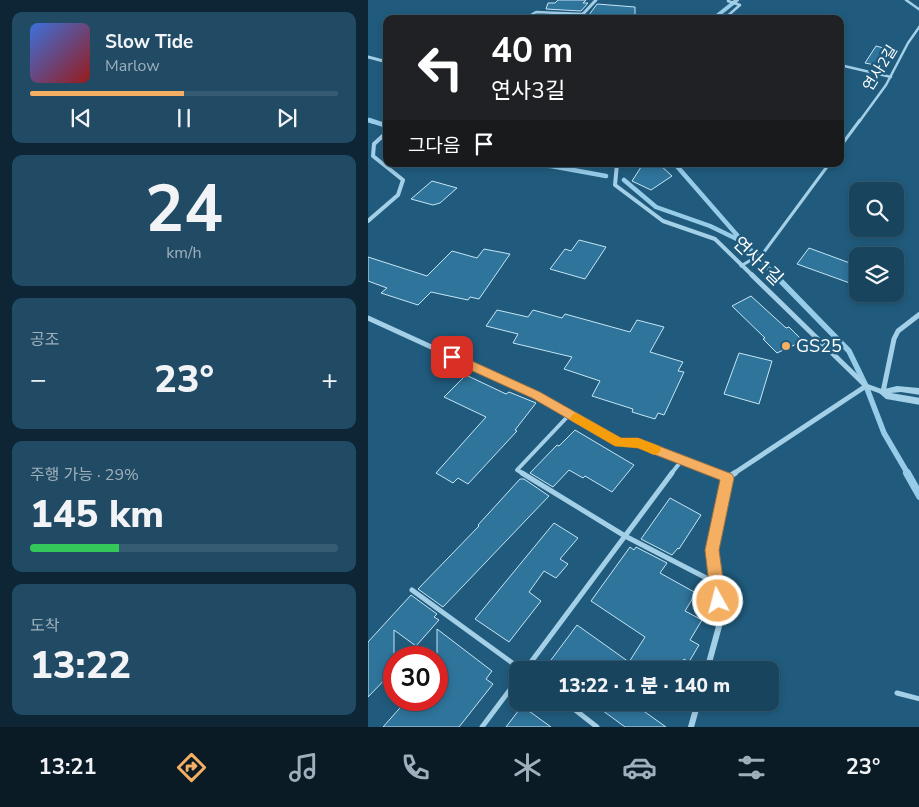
<!DOCTYPE html>
<html lang="ko">
<head>
<meta charset="utf-8">
<style>
	:root { --surface:#18445e; --page:#214b64; --text:#f1f3f6; --muted:#9fb0bc; --line:#365c73; --accent:#f5af63 }
	body { margin:0; font-family:"Nunito Sans","Noto Sans KR",sans-serif; background:var(--page); color:var(--text); height:100vh; display:flex; flex-direction:column; font-size:19px; white-space:nowrap }
	* { box-sizing:border-box; margin:0 }
	p { font-size:16px; color:var(--muted) }
	.icon { flex:none; width:28px; height:28px; fill:none; stroke:currentColor; stroke-width:2; stroke-linecap:round; stroke-linejoin:round }
	.map { position:relative; flex:1; overflow:hidden }
	.sheet { display:flex; flex-direction:column; gap:12px; padding:12px; background:#0d2534; width:368px }
	.sheet>* { flex:none }
	.guide { position:absolute; left:15px; top:15px; width:461px; height:152px; border-radius:10px; box-shadow:0 2px 8px #0003,0 0 0 1px var(--line); background:#202124; color:#fff; overflow:hidden }
	.buttons { position:absolute; left:481px; top:182px; display:grid; gap:10px }
	.buttons a { display:grid; place-items:center; width:55px; height:55px; border-radius:10px; background:var(--surface); box-shadow:0 2px 8px #0003,0 0 0 1px var(--line); font-size:25px }
	.speed { position:absolute; left:15px; top:646px; display:flex; gap:10px; font-size:25px; font-weight:700; text-align:center }
	.speed>* { display:grid; place-content:center; width:65px; height:65px; border-radius:50%; background:var(--surface); box-shadow:0 2px 8px #0003,0 0 0 1px var(--line); line-height:1 }
	.speed .limit { border:8px solid #d22; background:#fff; color:#111 }
	.pin { position:absolute; display:grid; place-items:center; width:42px; height:42px; color:#fff; margin:-21px; border-radius:10px; box-shadow:0 2px 8px #0006 }
	.me { position:absolute; width:55px; margin:-28px; rotate:353deg; stroke-linejoin:round; filter:drop-shadow(0 0 4px #0008) }
	.turn { display:flex; align-items:center; gap:18px; height:105px; padding:0 25px; font-size:22px }
	.turn .icon { width:65px; height:65px; stroke-width:2.5 }
	.turn b { display:block; font-size:35px; line-height:42px }
	.then { display:flex; align-items:center; height:48px; padding:0 25px; background:#0003; gap:10px; font-size:19px }
	.big { font-size:38px; font-weight:800; line-height:1.1 }
	.sheet .card { flex:1; display:flex; flex-direction:column; justify-content:center; gap:8px; min-width:0; padding:0 18px; border-radius:10px; background:var(--page) }
	.sheet .dial { align-items:center; gap:0 }
	.dial b { font-size:65px; line-height:1 }
	.song { display:flex; align-items:center; gap:15px }
	.cover { width:60px; height:60px; border-radius:8px; background:linear-gradient(135deg,hsl(220 70% 55%),hsl(0 70% 35%)) }
	.played { height:5px; border-radius:2px; background:linear-gradient(90deg,var(--accent) 50%,var(--line) 50%) }
	.keys { display:flex; justify-content:space-around; direction:ltr }
	.heat { display:flex; justify-content:space-between; align-items:center; font-size:28px; direction:ltr }
	.charge { height:8px; border-radius:4px; background:linear-gradient(90deg,#34c759 29%,var(--line) 0) }
	.trip { position:absolute; left:141px; top:661px; width:270px; height:50px; border-radius:10px; background:var(--surface); box-shadow:0 2px 8px #0003,0 0 0 1px var(--line); font-weight:800; line-height:50px; text-align:center }
	.dock { display:flex; height:80px; justify-content:space-around; align-items:center; background:#0a1b26; color:var(--muted) }
	.dock .icon { width:35px; height:35px }
	.dock .selected { color:var(--accent) }
	.dock b { font-size:22px; color:var(--text) }
	main { display:flex; flex:1; min-height:0 }
	.map>svg:first-child { display:block }
	.lines { fill:none; stroke-linecap:round; stroke-linejoin:round }
	.stream-far3 { stroke:#97cce9; stroke-width:4 }
	.stream-far2 { stroke:#97cce9; stroke-width:4.5 }
	.stream-far1 { stroke:#97cce9; stroke-width:5.5 }
	.stream { stroke:#97cce9; stroke-width:8 }
	.building { fill:#2f749b; stroke:#c7e5f5 }
	.service-far3 { stroke:#a3cfe7; stroke-width:2.5 }
	.service-far2 { stroke:#a3cfe7; stroke-width:3 }
	.service-far1 { stroke:#a3cfe7; stroke-width:4 }
	.service { stroke:#a3cfe7; stroke-width:5 }
	.minor-far3 { stroke:#a3cfe7; stroke-width:3 }
	.minor-far2 { stroke:#a3cfe7; stroke-width:4 }
	.minor-far1 { stroke:#a3cfe7; stroke-width:5 }
	.minor { stroke:#a3cfe7; stroke-width:6 }
	.tertiary { fill:#a3cfe7; fill-rule:evenodd }
	.route { fill:#f5af63; stroke:#9f7240 }
	.slow { fill:#f59e0b }
	.poi-dot { fill:#f5af63; stroke:#205b7d; stroke-width:2 }
	.labels { text-anchor:middle; stroke-width:5; stroke-linejoin:round; paint-order:stroke }
	.far-street-label { font-size:15px; fill:#fff; stroke:#205b7d }
	.street-label { font-size:18px; fill:#fff; stroke:#205b7d }
	.poi-label { font-size:18px; fill:#fff; stroke:#205b7d; text-anchor:start }
</style>
</head>
<body>
<main>
<section class="sheet">
<div class="card">
<div class="song"><i class="cover"></i><div><b>Slow Tide</b><p>Marlow</p></div></div>
<div class="played"></div>
<div class="keys"><svg class="icon" aria-label="previous" viewBox="0 0 24 24"><path d="M18 5L8 12l10 7zM5 5v14"/></svg><svg class="icon" aria-label="pause" viewBox="0 0 24 24"><path d="M8 5v14M16 5v14"/></svg><svg class="icon" aria-label="next" viewBox="0 0 24 24"><path d="M6 5l10 7-10 7zM19 5v14"/></svg></div>
</div>
<div class="card dial"><b>24</b><p>km/h</p></div>
<div class="card"><p>공조</p>
<div class="heat"><a>−</a><b class="big">23°</b><a>+</a></div>
</div>
<div class="card"><p>주행 가능 · 29%</p><b class="big">145 km</b><div class="charge"></div></div>
<div class="card"><p>도착</p><b class="big">13:22</b></div>
</section>
<div class="map">
<svg width="552" height="727" viewBox="0 0 552 727">
	<rect width="100%" height="100%" fill="#205b7d"/>
	<g class="lines">
		<path class="stream-far3" d="M345,19l24,-19
			M0,120l5,2"/>
		<path class="stream-far2" d="M1,120l18,6
			M84,164h42
			M146,164l37,2 55,10
			M307,164l68,78 33,34
			M256,180l32,27 54,19 31,15"/>
		<path class="stream-far1" d="M407,275l74,76 17,35 18,47 24,41"/>
		<path class="stream" d="M539,473l13,23"/>
	</g>
	<path class="building" d="M190,0h28l-3,3h5l-7,8 -35,-2 2,-6h7z
		M229,4l38,3v12h-49z
		M508,46l19,5 -10,16 -20,-4z
		M275,164h16l13,12 -21,14 -19,-9z
		M64,181l25,7 -17,15 -7,2 -22,-6z
		M211,240l27,7 -21,32 -35,-10 15,-20 6,2z
		M441,248l49,18v20l-61,-22z
		M116,249l26,5 -31,45 -9,-2 -2,3 -37,-8 -13,13 -37,-12 6,-5 -19,-7v-24l59,19 25,-25 25,7z
		M383,296l35,32 3,-1 14,14 -26,12 -14,-14 2,-1 -33,-32z
		M129,310l31,7 5,-7 29,8 3,-4 65,18 7,-12 27,7 -14,25 33,10 -5,9 6,1 -20,43 -6,-2 -3,6 -23,-7 1,-3 -41,-13 8,-15 -36,-12 8,-12 -59,-14 5,-9 -32,-8z
		M371,353l33,8 -13,43 -35,-10z
		M98,375l40,19 3,-2 27,11 -21,27 2,1 -49,53 -10,-6 -5,5 -17,-10 50,-56 -42,-20z
		M207,430l59,35 -22,27 -27,-16 -2,2 -14,-8 -16,17 -23,-14 27,-28 2,1z
		M152,479h4l25,17 -106,111 -25,-18 61,-63 -1,-1z
		M302,498l31,17 -22,34 -1,-1 -6,7 -31,-16z
		M186,523l24,15 -18,21 8,5 -12,14 -12,-7 -15,21 12,9 -32,41 -34,-23z
		M262,547l4,3 2,-3 31,16 -7,10 36,20 -11,18 17,9 -12,20 9,5 -10,17 -5,-3 -6,11h-121l-9,-6 29,-39 52,37 16,-25 -54,-36z
		M43,595l26,19 -3,3 5,3 -23,26 -22,-16v40l-26,27v-55z
		M69,629l55,42 -6,8 7,5 -34,43h-76l24,-27h30z
		M223,702h40l35,25h-41z
		M154,706l29,21h-45z"/>
	<g class="lines">
		<path class="service-far3" d="M538,0l14,10
			M360,1l12,4
			M156,19l12,-7 47,2
			M356,19l16,-14
			M472,65l51,12
			M491,122l27,-37 22,-42 12,-17"/>
		<path class="service-far2" d="M472,147l20,-27
			M373,266l23,-14 65,-88"/>
		<path class="service-far1" d="M156,474l-7,-4 53,-56
			M303,474l11,-14"/>
		<path class="service" d="M154,473l103,63 91,47
			M44,590l110,80
			M157,670l147,-197
			M529,693l23,6
			M197,702l32,25
			M114,727l36,-48"/>
		<path class="minor-far3" d="M214,19l1,-5 13,-14
			M0,57l19,5"/>
		<path class="minor-far2" d="M249,164l-2,21 48,36 52,18 38,37
			M0,221l30,-26 5,-15 -30,-24 1,-12 13,-12"/>
		<path class="minor-far1" d="M384,275l114,111 17,6 11,-53 4,-8 22,-17
			M0,318l168,77 83,48h19l80,31
			M365,474l133,-88"/>
		<path class="minor" d="M359,478l8,-5
			M339,670l14,-51 -9,-70 15,-71 -13,-5
			M323,727l7,-25"/>
		<path class="tertiary" d="M529,386l23,2v7l-19,-3 -10,1 29,5v7l-34,-6 -8,-7 2,-2z"/>
	</g>
	<path class="route" d="M84,352l88,40 81,46h17l94,36 2,4 -15,72 7,51 -2,5 -6,2 -5,-2 -2,-5 -6,-51 15,-70 -82,-32 -23,-2 -83,-48 -84,-38 -1,-3 1,-3z"/>
	<path class="slow" d="M208,413l45,25h17l21,8 2,3 -2,4 -5,2 -16,-7 -23,-2 -43,-25 -2,-3 2,-3z"/>
	<circle class="poi-dot" cx="418" cy="346" r="5"/>
	<g class="labels">
		<g class="far-street-label">
			<text transform="translate(512 68) rotate(-58)" y="5">연사2길</text>
		</g>
		<g class="street-label">
			<text transform="translate(390 261) rotate(44)" y="6">연사1길</text>
		</g>
		<g class="poi-label">
			<text x="428" y="352">GS25</text>
		</g>
	</g>
</svg>
<div class="buttons">
<a><svg class="icon" aria-label="search" viewBox="0 0 24 24"><circle cx="10" cy="10" r="6"/><path d="M15 15l6 6"/></svg></a>
<a><svg class="icon" aria-label="layers" viewBox="0 0 24 24"><path d="M12 4l9 5-9 5-9-5zM3 14l9 5 9-5"/></svg></a>
</div>
<div class="speed"><div class="limit">30</div></div>
<div class="pin" style="left:84px;top:357px;background:#d93025"><svg class="icon" aria-label="arrive" viewBox="0 0 24 24"><path d="M6 21V4h12l-3 4 3 4H6"/></svg></div>
<svg class="me" style="left:350px;top:601px" viewBox="-20 -20 40 40"><circle r="17" fill="#f5af63" stroke="#fff" stroke-width="3"/><path d="M0-11L8 9 0 5-8 9z" fill="#fff"/></svg>
<div class="trip">13:22 · 1 분 · 140 m</div>
<div class="guide">
<div class="turn"><svg class="icon" aria-label="left" viewBox="0 0 24 24"><path d="M17 20v-9H6M10 6l-5 5 5 5"/></svg><div><b>40 m</b>연사3길</div></div>
<div class="then">그다음<svg class="icon" aria-label="arrive" viewBox="0 0 24 24"><path d="M6 21V4h12l-3 4 3 4H6"/></svg></div>
</div>
</div>
</main>
<nav class="dock">
<b>13:21</b>
<svg class="icon selected" aria-label="directions" viewBox="0 0 24 24"><path d="M12 3l9 9-9 9-9-9zM9 14v-3h6M13 9l2 2-2 2"/></svg>
<svg class="icon" aria-label="music" viewBox="0 0 24 24"><path d="M9 18V5l10-2v13"/><circle cx="6" cy="18" r="3"/><circle cx="16" cy="16" r="3"/></svg>
<svg class="icon" aria-label="phone" viewBox="0 0 24 24"><path d="M5 4h4l2 5-3 2q2 4 5 5l2-3 5 2v4C11 20 4 13 5 4z"/></svg>
<svg class="icon" aria-label="climate" viewBox="0 0 24 24"><path d="M12 3v18M4 7l16 10M4 17L20 7"/></svg>
<svg class="icon" aria-label="car" viewBox="0 0 24 24"><path d="M5 17H2v-5l4-1 3-4h7l3 4 3 1v5h-3M9 17h6M6 11h13"/><circle cx="7" cy="17" r="2"/><circle cx="17" cy="17" r="2"/></svg>
<svg class="icon" aria-label="filters" viewBox="0 0 24 24"><path d="M4 7h16M4 17h16"/><circle cx="9" cy="7" r="2"/><circle cx="15" cy="17" r="2"/></svg>
<b>23°</b>
</nav>
</body>
</html>
